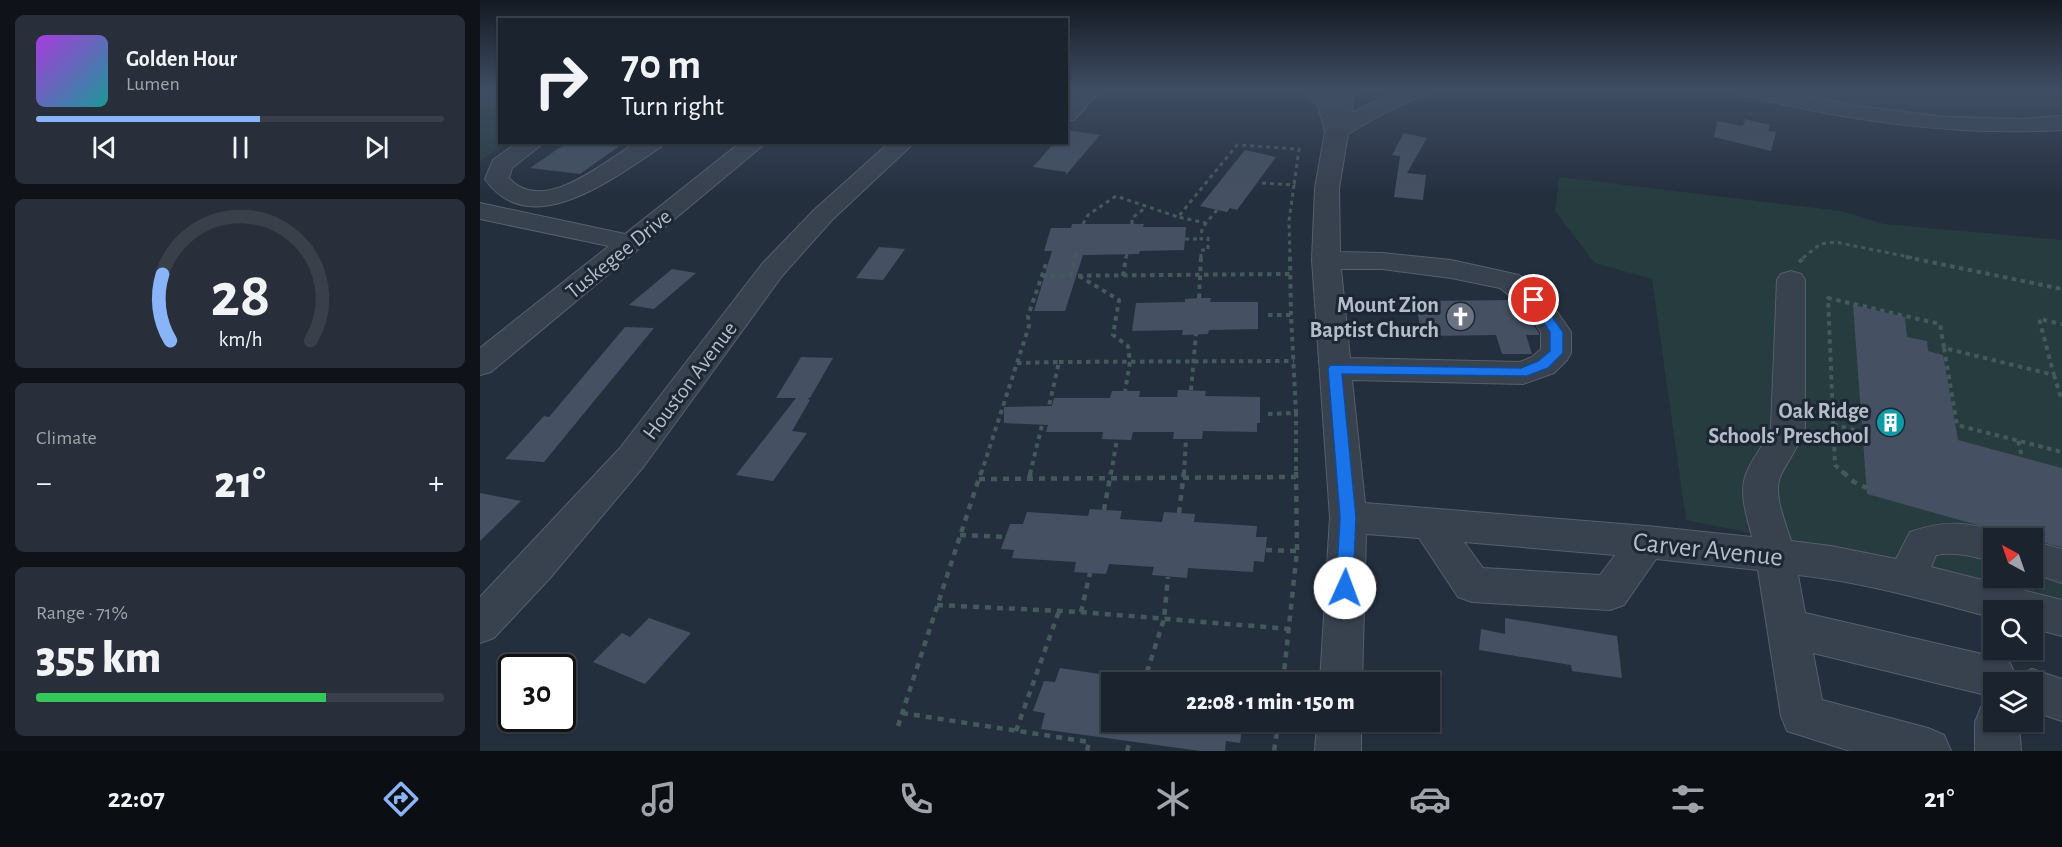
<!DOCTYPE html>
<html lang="en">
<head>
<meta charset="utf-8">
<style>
	:root { --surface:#1b232e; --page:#282f3a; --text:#f1f3f6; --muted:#a0a4aa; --line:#39404a; --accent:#8ab4f8 }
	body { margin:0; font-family:"Alegreya Sans",sans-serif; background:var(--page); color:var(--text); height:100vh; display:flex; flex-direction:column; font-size:22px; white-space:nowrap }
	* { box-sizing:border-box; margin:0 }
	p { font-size:20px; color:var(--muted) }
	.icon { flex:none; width:33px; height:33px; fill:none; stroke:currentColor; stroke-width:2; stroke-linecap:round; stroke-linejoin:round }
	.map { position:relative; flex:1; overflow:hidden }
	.details { display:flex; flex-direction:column; gap:15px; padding:15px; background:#0f1319; width:480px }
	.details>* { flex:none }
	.top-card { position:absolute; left:18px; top:18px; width:570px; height:126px; border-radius:0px; box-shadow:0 2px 4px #0004,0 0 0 2px var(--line); background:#1b232e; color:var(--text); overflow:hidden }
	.needle { width:39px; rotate:320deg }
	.fabs { position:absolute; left:1503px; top:528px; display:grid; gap:12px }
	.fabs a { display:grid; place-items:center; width:60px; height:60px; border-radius:0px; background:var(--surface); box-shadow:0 2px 4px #0004,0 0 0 2px var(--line); font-size:30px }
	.speed { position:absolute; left:18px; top:654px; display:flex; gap:12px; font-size:30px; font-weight:700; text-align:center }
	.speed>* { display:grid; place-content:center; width:78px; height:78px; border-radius:50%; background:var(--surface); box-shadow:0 2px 4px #0004,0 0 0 2px var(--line); line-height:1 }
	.speed .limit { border:3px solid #111; border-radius:9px; background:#fff; color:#111 }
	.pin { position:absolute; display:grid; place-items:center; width:51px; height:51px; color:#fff; margin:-26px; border:3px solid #fff; border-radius:50%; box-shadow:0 2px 6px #0007 }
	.me { position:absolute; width:66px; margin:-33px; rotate:2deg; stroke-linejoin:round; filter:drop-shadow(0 0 4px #0008) }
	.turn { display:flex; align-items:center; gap:21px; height:126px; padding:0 24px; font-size:27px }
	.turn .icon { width:78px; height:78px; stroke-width:2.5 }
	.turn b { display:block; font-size:42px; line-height:51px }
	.big { font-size:45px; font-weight:800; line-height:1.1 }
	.details .card { flex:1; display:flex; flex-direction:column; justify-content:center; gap:9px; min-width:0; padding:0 21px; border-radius:9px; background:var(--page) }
	.details .dial { align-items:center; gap:0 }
	.dial svg { height:156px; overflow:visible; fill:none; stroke:var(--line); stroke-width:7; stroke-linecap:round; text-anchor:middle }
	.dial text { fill:var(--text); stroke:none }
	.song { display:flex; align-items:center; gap:18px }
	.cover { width:72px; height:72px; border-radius:9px; background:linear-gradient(135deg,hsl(280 70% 55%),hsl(180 70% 35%)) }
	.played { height:6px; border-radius:3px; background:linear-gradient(90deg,var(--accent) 55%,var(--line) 55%) }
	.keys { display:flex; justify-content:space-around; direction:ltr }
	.heat { display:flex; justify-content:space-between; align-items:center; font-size:33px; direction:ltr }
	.charge { height:9px; border-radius:4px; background:linear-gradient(90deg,#34c759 71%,var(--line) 0) }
	.trip { position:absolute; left:621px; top:672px; width:339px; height:60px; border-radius:0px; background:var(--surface); box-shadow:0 2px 4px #0004,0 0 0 2px var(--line); font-weight:800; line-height:60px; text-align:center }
	.menu { display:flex; height:96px; justify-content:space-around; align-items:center; background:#0b0e12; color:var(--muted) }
	.menu .icon { width:42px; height:42px }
	.menu .selected { color:var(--accent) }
	.menu b { font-size:27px; color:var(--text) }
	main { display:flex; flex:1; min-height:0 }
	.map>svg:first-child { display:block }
	.green { fill:#263c3f; fill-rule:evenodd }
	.building { fill:#455162 }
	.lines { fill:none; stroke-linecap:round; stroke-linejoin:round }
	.minor-casing { stroke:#565f6c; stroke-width:2 }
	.path-far2 { stroke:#44595c; stroke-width:3; stroke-dasharray:4 4; stroke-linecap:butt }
	.path-far1 { stroke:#44595c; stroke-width:4; stroke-dasharray:4.5 4.5; stroke-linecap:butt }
	.path { stroke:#44595c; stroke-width:4.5; stroke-dasharray:6 6; stroke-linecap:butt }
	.minor { fill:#38414e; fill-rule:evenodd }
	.route { fill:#1a73e8; stroke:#114b97; stroke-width:1.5 }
	.labels { text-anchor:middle; stroke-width:6; stroke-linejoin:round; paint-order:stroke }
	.street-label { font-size:22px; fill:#b4bcc9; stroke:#1d2633 }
	.poi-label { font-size:22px; font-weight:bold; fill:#b4bcc9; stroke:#1d2633; text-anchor:end }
	.near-street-label { font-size:27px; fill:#b4bcc9; stroke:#1d2633 }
</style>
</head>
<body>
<main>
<section class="details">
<div class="card">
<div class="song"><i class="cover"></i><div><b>Golden Hour</b><p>Lumen</p></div></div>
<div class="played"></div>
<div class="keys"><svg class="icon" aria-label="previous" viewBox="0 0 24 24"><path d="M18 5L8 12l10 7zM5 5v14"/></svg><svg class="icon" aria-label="pause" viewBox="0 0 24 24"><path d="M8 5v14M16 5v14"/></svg><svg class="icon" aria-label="next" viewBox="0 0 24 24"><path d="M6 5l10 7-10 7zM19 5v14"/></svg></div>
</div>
<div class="card dial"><svg viewBox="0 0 100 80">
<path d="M14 69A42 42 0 1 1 86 69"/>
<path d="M14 69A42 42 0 0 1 10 35" stroke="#8ab4f8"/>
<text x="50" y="56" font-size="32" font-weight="700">28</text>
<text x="50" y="72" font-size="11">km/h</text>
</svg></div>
<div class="card"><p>Climate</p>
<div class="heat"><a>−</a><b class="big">21°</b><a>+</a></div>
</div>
<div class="card"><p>Range · 71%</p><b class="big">355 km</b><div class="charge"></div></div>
</section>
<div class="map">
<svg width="1582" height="751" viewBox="0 0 1582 751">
	<rect width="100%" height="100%" fill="#242f3e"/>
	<path class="green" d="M0,90h19l1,52 14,1 -18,7 -16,11z
		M1285,90h297v28l-56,2 -93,-4z
		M1079,177l282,34 43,13 178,16v367l-94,-30 -282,-57 -34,-241 -57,-16 -40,-52zM1514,538h38v40h-38z"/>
	<path class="building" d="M1265,119l25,6 -2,6 8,1 -5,19 -57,-14 3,-16 26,5z
		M586,130l34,5 -34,40v-3l-33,-5 22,-25h11z
		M924,133l23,5 -20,35 19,2 -3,25 -29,-3 6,-41 -8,-1z
		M88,142h57l-45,32 -50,-6z
		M765,150l31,7 -39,53 -7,-2 -3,4 -27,-6z
		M592,224h72l-1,3h43l-2,23 -44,1 -1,3 -56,1 -18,56h-31l18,-60h-8l7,-23h20z
		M399,247l26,2 -22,31 -27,-2z
		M192,269l24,4 -42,36 -25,-4z
		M719,298h12l-1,4h48v27l-49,1 -1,4 -26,1 1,-5 -51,1 4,-28 49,-1v-3z
		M1032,300l10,9 17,24v2h-13l6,19h-30l-6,-19 -65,1 -2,-9h-9l-3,-19h8l-2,-7z
		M1373,305l52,12 2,20 20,4 1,10 15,4 15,85 104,28v79l-38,-9 -157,-44z
		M145,327l29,1 -110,134 -39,-3 39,-43 5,1z
		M321,357l32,1 -23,40h-3l3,2 -18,31 15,2 -34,48 -37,-6 60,-77h-20z
		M698,390l28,1 -1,5 55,1v26h-3v9l-54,-1 -1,8h-29l1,-7h-41l-2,8 -29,-1 1,-7h-57l2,-7 -44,-2v-16l48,-1 2,-8h56l2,-7h28l-1,6h38z
		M0,493l41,8 -41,40z
		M610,509l32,2 -2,8 42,3 2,-10 15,1 16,1 -1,8 63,4 -1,11h11l-3,25 -10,-1 -1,11 -65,-4 -1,10 -35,-3 2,-8 -45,-3 -3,10 -32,-2 2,-10 -64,-4 2,-8 -13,-1 9,-25h13l4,-12 61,4z
		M169,618l42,15 -46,51 -52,-22 29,-29 8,4z
		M1025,618l112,18 5,42 -50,-7 -1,-6 -92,-15 2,-21 24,5z
		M580,668l52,8v46h131l-3,21 -14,-2 -1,10h-25l-159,-22 4,-16 -12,-2 11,-30 11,1z"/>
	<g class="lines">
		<defs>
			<path id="minor" d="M599,90h22l-27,30 -8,1v-19z
				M825,90h23l4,5 1,-5h22l-4,23 49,-23h28l-3,4 -43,20 -34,20 -9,54 1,64 42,1 69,7 68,15 25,18 27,39v21l-4,7 -13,13 -31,11 -171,-4 13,123 282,23 105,11c-4,-18 -13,-42 -7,-60 5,-18 21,-32 26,-50l6,-147 4,-6 10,-3 10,3 4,6v147c-6,21 -17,32 -25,50 -7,18 6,47 11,64l40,5 65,13 14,-27c37,-13 60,-10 97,3l2,3h-15v24c-19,-5 -38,-11 -58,-7l-5,12 131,33v36l-30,-8v-18h-38v8c-65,-17 -130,-36 -196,-43l7,38 190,44 15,6 6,14 16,-8 30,10v42l-30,-10v-29h-38v15l-181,-44 9,47 106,28 16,7 7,16h-101l-63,-20 -6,-15 -23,-146 -102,-11 -32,46 -14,5 -138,-8 -14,-5 -39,-59 -53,-4 -4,148h-42l10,-165 -18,-257 3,-72 10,-56 -6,-24zM861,269h41l69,9 49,10 24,19 17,25v17l-9,8 -12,5 -170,-4zM984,542l151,13 -15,20 -117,-7z
				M1257,90h39l88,17 79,10 79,2 40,-3v14c-110,6 -216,-9 -322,-36z
				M38,142h27l-33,26 -3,10c29,33 80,-4 108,-23 6,-3 13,-10 19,-12 8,-3 20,-1 28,-1l-3,5c-46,30 -131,97 -176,32l8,-19z
				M261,142h26l-276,230 -11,3v-27l129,-102 -129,-27v-16l145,31z
				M410,142h25l-83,78 -50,56 -138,190 -94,112 -56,60 -14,5v-46l140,-149 142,-184 52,-54z
				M1552,541l30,8v34l-30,-10z
				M1514,702v20h25l2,29h-46v-29l6,-15z
				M837,722h44v29h-46z"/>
		</defs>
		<use href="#minor" class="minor-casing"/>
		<path class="path-far2" d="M782,183l32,2 -5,36 1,37
			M737,210l-11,13 -28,-6 59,-72 62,4 -5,36
			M603,224l5,-9 28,-19 62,21
			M652,224v-6l13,-10
			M705,239h16
			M595,258l1,-4
			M646,258l1,-4
			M721,258v-8h7v-12l-7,1 1,-10 4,-6
			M1323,258l17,-14 15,-2 79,16"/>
		<path class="path-far1" d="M810,257l1,58
			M1426,257l156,32
			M1319,262l6,-5
			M562,276l248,-2
			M591,276l4,-19
			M599,276l40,24 -6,35 15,11 2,16 -5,29
			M643,276l3,-19
			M719,298l2,-41
			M788,315h23l5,98
			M1464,348l13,77 105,27
			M579,362l235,-1
			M537,363l42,-1 -10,44
			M1574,375l8,26
			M711,390l5,-56
			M788,414l28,-1v61
			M1353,424l43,12
			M1538,441l4,16
			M501,474l48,-148 -1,-10 18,-52
			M550,474l12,-49
			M631,474l6,-35
			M704,474l2,-35
			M1365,474l-10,-9 -7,-167 112,26 4,24 110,27 -15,-56 23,5"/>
		<path class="path" d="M816,472l1,79
			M1363,472l11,10 13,6
			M499,479l317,-2
			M549,479l2,-7
			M624,510l7,-38
			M699,513l5,-41
			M480,535l45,2
			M786,550l31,1 -14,131
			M457,605l144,7 209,17
			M601,612l9,-39
			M667,672l17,-53 4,-42
			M422,713l187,29 -2,9
			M418,726l83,-254
			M762,728l35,4 -3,19
			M536,731l43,-120
			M797,732l2,-10
			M647,751l3,-10"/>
		<use href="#minor" class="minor"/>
	</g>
	<linearGradient id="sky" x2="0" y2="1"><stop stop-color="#141a22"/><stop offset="0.46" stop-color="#3f4d63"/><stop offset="1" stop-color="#3f4d63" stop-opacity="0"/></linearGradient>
	<rect width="1582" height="195" fill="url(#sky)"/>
	<path class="route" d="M1054,296l4,1 25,35v21l-15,15 -21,8 -185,-2 14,143 -3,71 -2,5 -6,2 -6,-2 -3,-5 4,-71 -12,-148 2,-4 191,3 17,-7 12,-10v-19l-22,-32z"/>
	<defs>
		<symbol id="church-disc" viewBox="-11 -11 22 22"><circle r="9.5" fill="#6b7280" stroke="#1d2633"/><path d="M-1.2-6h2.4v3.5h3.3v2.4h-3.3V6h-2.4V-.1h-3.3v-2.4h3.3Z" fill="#fff"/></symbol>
		<symbol id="building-disc" viewBox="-11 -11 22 22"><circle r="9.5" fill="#0f9aa8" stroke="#1d2633"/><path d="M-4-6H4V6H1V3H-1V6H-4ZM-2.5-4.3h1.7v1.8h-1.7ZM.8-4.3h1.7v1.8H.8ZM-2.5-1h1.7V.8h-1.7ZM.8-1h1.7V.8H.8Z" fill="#fff"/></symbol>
	</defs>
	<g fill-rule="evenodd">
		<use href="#church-disc" x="964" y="300" width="33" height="33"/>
		<use href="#building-disc" x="1394" y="406" width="33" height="33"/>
	</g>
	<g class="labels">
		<g class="street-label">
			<text transform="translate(138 253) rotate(-39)" y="8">Tuskegee Drive</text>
			<text transform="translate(209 380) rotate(-53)" y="8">Houston Avenue</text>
		</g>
		<g class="poi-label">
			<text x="959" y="312">Mount Zion<tspan x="959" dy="25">Baptist Church</tspan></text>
			<text x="1389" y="418">Oak Ridge<tspan x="1389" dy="25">Schools' Preschool</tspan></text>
		</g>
		<g class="near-street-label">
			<text transform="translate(1228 549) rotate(6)" y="9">Carver Avenue</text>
		</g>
	</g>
</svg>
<div class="fabs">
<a><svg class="needle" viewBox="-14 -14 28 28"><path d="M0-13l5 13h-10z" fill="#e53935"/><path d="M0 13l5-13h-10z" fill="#a0a4aa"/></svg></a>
<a><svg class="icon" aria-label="search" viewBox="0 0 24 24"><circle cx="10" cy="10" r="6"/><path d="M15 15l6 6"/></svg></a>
<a><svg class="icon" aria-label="layers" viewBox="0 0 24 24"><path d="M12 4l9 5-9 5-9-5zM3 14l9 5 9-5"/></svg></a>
</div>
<div class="speed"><div class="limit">30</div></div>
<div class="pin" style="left:1054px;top:300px;background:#d93025"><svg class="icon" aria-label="arrive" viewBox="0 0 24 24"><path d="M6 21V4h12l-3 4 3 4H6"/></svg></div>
<svg class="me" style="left:865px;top:588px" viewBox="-20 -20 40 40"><circle r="19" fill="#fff"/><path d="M0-13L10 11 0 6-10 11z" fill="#1a73e8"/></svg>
<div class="trip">22:08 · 1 min · 150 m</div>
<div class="top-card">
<div class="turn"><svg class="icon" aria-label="right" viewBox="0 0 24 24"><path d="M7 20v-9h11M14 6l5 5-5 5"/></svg><div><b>70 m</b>Turn right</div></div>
</div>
</div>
</main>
<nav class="menu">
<b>22:07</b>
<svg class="icon selected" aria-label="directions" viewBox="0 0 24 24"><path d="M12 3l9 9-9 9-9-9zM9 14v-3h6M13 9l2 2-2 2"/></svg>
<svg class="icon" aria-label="music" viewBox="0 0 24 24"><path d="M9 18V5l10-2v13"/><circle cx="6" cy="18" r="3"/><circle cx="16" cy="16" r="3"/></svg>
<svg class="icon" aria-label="phone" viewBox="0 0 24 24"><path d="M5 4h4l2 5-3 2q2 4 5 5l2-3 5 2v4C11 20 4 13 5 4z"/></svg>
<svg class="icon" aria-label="climate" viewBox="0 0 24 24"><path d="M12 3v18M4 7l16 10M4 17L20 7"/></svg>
<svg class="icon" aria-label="car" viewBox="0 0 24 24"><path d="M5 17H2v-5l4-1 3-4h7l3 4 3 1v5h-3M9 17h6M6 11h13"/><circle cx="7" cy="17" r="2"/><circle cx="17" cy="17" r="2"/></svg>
<svg class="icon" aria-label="filters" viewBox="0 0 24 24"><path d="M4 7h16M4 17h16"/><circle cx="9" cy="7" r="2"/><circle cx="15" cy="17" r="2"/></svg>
<b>21°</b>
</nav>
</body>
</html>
